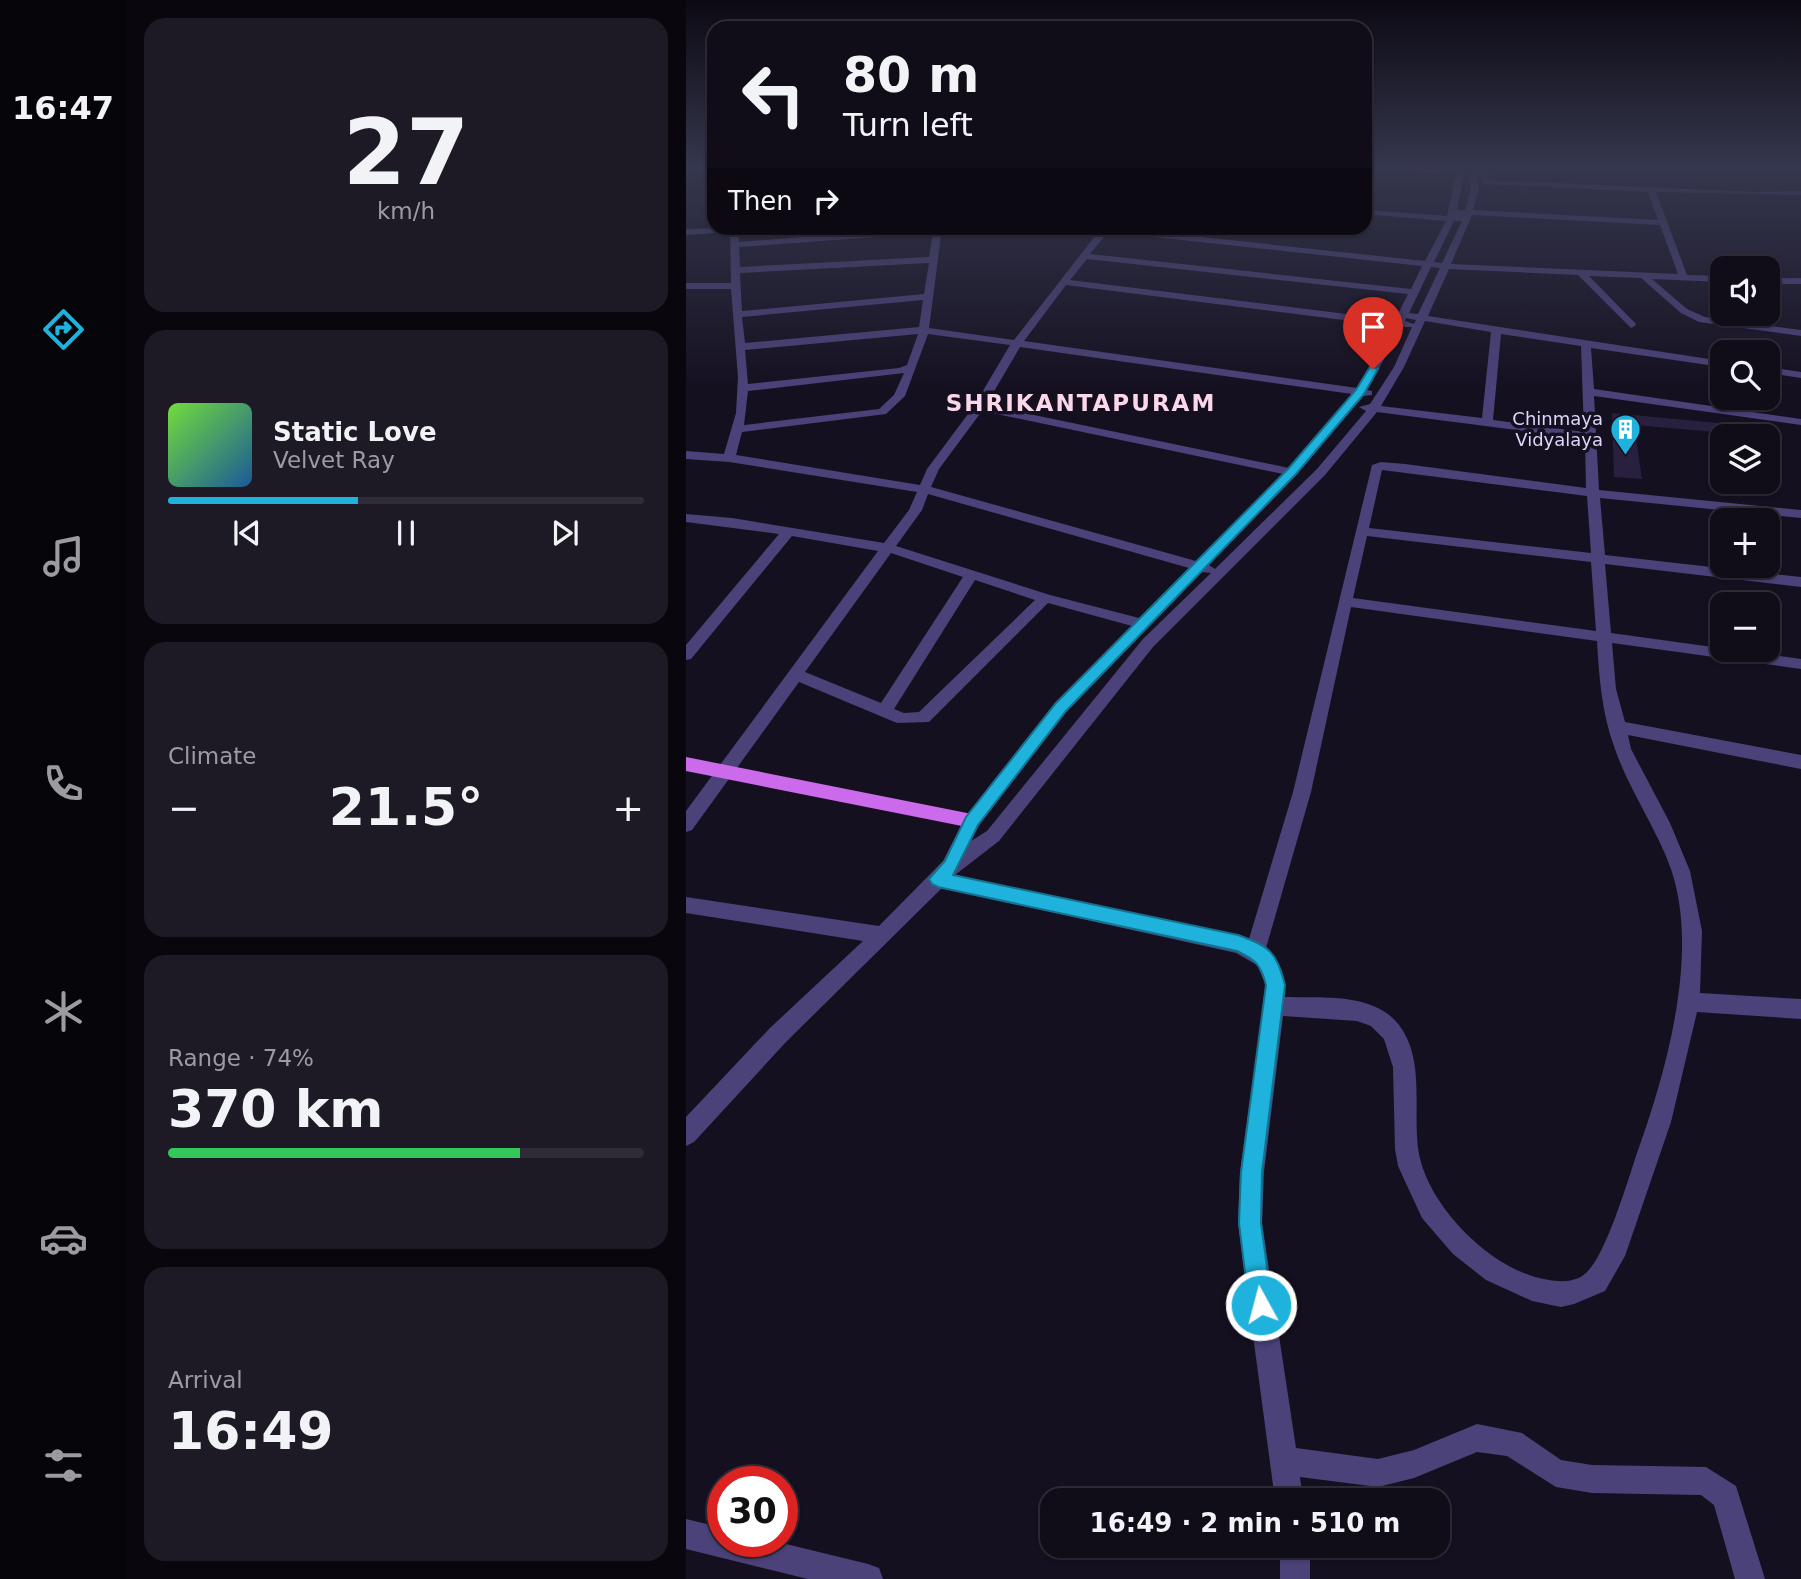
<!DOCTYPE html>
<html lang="en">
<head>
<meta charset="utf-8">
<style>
	:root { --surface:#100c18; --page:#1e1a25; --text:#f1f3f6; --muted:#9c9ba2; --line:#302c37; --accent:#1eb2dd }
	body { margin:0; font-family:"DejaVu Sans",sans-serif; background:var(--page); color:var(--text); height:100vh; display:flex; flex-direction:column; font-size:26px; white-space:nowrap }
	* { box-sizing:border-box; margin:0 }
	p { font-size:23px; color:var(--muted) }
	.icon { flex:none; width:38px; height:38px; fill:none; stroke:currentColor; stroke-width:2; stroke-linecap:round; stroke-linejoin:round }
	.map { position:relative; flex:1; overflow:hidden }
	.panel { display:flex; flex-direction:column; gap:18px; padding:18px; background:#09070d; width:560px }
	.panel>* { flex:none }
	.top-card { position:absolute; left:21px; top:21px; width:665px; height:214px; border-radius:21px; box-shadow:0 2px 5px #0004,0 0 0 2px var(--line); background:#100c18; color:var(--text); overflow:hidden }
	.controls { position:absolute; left:1024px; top:256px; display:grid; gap:14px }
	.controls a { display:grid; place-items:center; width:70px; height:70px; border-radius:14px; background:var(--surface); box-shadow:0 2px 5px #0004,0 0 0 2px var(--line); font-size:35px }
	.speed { position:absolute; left:21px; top:1466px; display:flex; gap:14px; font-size:35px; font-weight:700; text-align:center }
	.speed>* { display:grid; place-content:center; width:91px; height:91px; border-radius:50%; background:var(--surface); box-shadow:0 2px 5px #0004,0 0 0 2px var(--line); line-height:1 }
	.speed .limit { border:10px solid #d22; background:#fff; color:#111 }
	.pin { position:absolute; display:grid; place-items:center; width:60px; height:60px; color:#fff; margin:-72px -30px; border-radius:50% 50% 50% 0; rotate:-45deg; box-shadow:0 0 7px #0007 }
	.pin .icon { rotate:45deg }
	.me { position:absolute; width:77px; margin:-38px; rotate:353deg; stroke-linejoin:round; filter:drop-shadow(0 0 5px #0008) }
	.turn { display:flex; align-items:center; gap:24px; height:147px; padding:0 21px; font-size:32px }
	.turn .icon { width:91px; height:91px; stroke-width:2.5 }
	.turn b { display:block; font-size:49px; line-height:60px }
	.then { display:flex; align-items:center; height:66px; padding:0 21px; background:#0003; gap:14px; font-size:26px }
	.big { font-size:52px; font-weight:700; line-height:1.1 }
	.panel .widget { flex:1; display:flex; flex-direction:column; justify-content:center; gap:10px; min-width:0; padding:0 24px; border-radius:21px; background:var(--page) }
	.panel .dial { align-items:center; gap:0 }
	.dial b { font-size:91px; line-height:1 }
	.song { display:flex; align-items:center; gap:21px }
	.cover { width:84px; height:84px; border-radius:10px; background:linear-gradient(135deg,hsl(100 70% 55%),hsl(210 70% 35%)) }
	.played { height:7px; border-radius:4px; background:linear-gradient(90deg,var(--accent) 40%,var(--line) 40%) }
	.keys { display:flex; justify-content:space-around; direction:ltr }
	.heat { display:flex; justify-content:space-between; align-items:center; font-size:38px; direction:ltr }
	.charge { height:10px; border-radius:5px; background:linear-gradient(90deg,#34c759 74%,var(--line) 0) }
	.trip { position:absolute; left:354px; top:1488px; width:410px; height:70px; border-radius:21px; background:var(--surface); box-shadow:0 2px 5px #0004,0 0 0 2px var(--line); font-weight:700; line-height:70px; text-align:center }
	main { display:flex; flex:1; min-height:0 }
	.tab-bar { display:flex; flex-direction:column; width:126px; justify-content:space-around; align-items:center; background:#06050a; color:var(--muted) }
	.tab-bar .icon { width:49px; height:49px }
	.tab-bar .selected { color:var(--accent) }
	.tab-bar b { font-size:32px; color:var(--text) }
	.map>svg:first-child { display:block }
	.building { fill:#291f3f }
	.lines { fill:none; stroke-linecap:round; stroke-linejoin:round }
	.minor { fill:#4b4279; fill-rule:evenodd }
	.major { fill:#cb6beb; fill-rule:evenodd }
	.route { fill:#1eb2dd; stroke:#147490; stroke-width:2 }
	.labels { text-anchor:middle; stroke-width:7; stroke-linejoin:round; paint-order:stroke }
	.far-poi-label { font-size:18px; fill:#ded5f9; stroke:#151020; text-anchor:end }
	.far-district-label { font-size:23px; font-weight:bold; letter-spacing:2px; fill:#fad7e9; stroke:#151020 }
</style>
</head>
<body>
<main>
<nav class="tab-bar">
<b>16:47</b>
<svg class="icon selected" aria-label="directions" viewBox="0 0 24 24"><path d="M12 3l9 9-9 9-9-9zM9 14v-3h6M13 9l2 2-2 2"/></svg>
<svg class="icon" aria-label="music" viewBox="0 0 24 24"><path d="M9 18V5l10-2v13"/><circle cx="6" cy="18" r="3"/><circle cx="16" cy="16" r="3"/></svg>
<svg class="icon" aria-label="phone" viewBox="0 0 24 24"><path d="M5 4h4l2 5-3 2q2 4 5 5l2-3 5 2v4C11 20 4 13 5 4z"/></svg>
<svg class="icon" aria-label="climate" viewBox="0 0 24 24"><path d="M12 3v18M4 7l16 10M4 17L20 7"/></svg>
<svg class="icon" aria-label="car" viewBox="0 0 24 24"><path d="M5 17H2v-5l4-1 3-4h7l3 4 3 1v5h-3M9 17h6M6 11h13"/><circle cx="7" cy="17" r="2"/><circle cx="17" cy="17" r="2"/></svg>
<svg class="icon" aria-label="filters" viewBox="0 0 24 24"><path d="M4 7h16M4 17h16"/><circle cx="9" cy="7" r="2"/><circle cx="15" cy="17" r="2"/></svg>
</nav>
<section class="panel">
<div class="widget dial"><b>27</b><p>km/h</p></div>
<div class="widget">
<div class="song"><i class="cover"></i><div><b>Static Love</b><p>Velvet Ray</p></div></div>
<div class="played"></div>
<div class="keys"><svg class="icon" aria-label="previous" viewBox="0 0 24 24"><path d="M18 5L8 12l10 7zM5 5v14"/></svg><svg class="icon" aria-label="pause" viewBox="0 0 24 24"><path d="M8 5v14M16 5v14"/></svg><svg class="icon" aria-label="next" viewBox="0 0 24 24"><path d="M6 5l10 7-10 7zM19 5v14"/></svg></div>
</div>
<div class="widget"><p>Climate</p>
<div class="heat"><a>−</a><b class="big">21.5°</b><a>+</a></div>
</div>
<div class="widget"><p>Range · 74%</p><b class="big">370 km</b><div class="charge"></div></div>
<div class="widget"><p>Arrival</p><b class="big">16:49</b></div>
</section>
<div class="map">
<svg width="1115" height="1579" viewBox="0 0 1115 1579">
	<rect width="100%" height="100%" fill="#151020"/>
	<path class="building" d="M926,413l149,14 3,9 -130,-11 8,54 -28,-2z"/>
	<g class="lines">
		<path class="minor" d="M771,169h8l-8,41h8l5,-18v-23h8v23l-5,18 185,10 -10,-28 -163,-8 -4,-2v-13h8v11l268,12 44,-1v4l-145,-3 31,83 35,1v6l-70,-3 35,30 18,8 96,13v6l-102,-14 -18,-9 -40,-35 -52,-2 46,47 1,2 -5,3 -53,-53 -129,-6 -21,47 294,45v6l-131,-19 3,41 207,30v6l-207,-29 5,94 202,20v8l-201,-20 5,57 196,22v10l-196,-23 6,69 190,26v10l-189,-26 4,46 9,33 176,33v14l-173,-34 3,14 39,74 20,48 12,60 -2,62 101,6v20l-104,-7 -26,110 -46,134 -20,35 -31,13 -13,3 -29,-6 -46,-21 -33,-26 -31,-36 -24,-52 -3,-17 -2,-82 -9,-28 -13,-13 -14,-5 -74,-5 -19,156 -2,51 34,225 82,11 36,-9 63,-26 45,9 39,27 31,5 114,2 30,19 29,93h-30l-21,-74 -13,-10 -109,-2 -36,-6 -49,-31 -30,-4 -63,26 -36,9 -78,-10 3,23h-28l-37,-277 2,-51 26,-187 -9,-20 -21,-12 -294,-65 -156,154 -92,100 -8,4v-29l84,-89 93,-87 -177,-28v-16l193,29 64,-65 23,-45 89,-113 77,-77 -84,-23 -119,119 -32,1 -98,-41 -107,148 -6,2v-21l192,-260 -86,-15 -101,123 -5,1v-15l93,-111 -93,-12v-8l46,4 152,25 25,-33 8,-18 -188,-30 -43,-3v-8l38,3 12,-41 2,-36 -7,-88h-45v-6h45l-1,-51 -44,3v-6l52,-1 1,14 127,-10 2,-4h8l-1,3 67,-3 -13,100 85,12 85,-109 -5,-3h23l308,33 21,-40 -81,-7v-4l82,6zM786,215l188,10 18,49 -227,-10zM768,221h8l-20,42 -8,-1zM422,232l314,34 -11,23 -321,-35zM247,233l-4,24 -189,10 -1,-20zM401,259l321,35 -13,26 -325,-40zM243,263l-5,31 -182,17 -2,-38zM745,267l9,1 -22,46 -9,-1zM380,285l326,41 -35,62 -333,-47zM237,300l-4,27 -174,16 -3,-26zM720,318l10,2 -2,4 -9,-3zM739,321l66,11 -9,86 -101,-12 23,-39zM716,327h10l-18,40 -24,37 -11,3 7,4 -49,58 -102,100 -6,-4 87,-90 67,-79 9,-1v-4l-5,-1zM232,334l-11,31 -8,3 -151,16 -3,-34zM242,334l82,11 -36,61 -47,63 -7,16 -184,-30 6,-23 144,-18 19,-18zM815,334l80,12 3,86 -91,-12zM334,347l332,47 -63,74 -303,-63zM218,373l-10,22 -15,14 -135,16 4,-34zM296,411l301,63 -87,87 -265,-74 8,-18zM691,412l208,27 1,49 -181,-24 -24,-2 -9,3 -79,327 -44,147 -294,-64 44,-34 154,-194 172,-172zM696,470l205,26 4,57 -222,-25zM242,494l261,74 -50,50 -89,-23 -154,-49 26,-36zM681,536l224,26 5,69 -243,-33zM205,553l72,24 -82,126 -76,-31zM516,572l9,1 -68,66 -156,192 -16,10 8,-16 88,-114zM289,580l60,20 -116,112 -15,1 -10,-4zM665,607l246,34c2,36 5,74 18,108 14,41 41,78 56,120 29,85 -5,204 -35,287 -9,27 -30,98 -49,116 -13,14 -38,9 -55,4 -50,-16 -107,-75 -114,-128 -5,-40 7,-89 -19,-123 -25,-33 -78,-27 -114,-28 2,-18 -5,-37 -19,-49l45,-156z
			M1082,278h33v6h-33z
			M1082,367l33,5v6l-33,-5z
			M0,1519l37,9v14h55l90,22 11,4 4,11h-75l-122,-30z
			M594,1545h30v34h-30z"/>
		<path class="major" d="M700,169h52l3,2 -4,2z
			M0,757l286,57 6,2 3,5 -3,5 -6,2 -286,-57z"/>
	</g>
	<linearGradient id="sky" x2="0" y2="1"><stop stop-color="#0c0912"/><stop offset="0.43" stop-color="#35374e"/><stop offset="1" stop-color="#35374e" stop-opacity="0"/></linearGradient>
	<rect width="1115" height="390" fill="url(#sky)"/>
	<path class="route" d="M684,367l8,2 -14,25 -68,80 -230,237 -88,114 -25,50 285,60c33,12 38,17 47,50l-23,187 -1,51 11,82 -3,8 -8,4 -9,-4 -3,-8 -10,-82 2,-51 25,-187c-5,-20 -10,-25 -29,-34l-299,-64 -6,-3 -3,-5 16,-18 21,-44 90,-114 232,-234 68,-79z"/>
	<defs>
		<symbol id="building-pin" viewBox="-11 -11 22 30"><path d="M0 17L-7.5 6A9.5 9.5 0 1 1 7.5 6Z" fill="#1eb2dd" stroke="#151020"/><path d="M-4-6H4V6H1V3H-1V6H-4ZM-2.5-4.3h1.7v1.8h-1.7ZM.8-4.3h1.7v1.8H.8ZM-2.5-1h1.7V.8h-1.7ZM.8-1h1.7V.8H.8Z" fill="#fff"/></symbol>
	</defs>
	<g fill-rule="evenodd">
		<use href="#building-pin" x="922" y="412" width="35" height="47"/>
	</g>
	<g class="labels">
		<g class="far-poi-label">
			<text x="917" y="425">Chinmaya<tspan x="917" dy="21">Vidyalaya</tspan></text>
		</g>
		<g class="far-district-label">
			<text x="395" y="411">SHRIKANTAPURAM</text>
		</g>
	</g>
</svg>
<div class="controls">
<a><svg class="icon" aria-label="sound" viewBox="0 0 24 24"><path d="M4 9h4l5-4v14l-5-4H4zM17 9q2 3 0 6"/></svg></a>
<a><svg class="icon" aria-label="search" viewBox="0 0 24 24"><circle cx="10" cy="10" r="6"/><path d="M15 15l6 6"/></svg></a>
<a><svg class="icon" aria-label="layers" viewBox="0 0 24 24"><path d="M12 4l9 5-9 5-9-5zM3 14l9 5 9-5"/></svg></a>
<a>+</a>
<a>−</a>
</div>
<div class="speed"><div class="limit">30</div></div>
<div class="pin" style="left:687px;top:369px;background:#d93025"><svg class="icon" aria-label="arrive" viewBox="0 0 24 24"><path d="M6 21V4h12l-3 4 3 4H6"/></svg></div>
<svg class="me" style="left:575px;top:1305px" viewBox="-20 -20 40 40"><circle r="17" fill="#1eb2dd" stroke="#fff" stroke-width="3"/><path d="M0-11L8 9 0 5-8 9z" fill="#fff"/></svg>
<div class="trip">16:49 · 2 min · 510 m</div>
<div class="top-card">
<div class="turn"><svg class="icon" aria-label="left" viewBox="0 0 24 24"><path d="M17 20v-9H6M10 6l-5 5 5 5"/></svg><div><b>80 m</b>Turn left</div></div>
<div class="then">Then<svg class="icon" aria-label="right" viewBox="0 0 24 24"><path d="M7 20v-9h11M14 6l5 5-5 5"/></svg></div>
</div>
</div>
</main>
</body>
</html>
